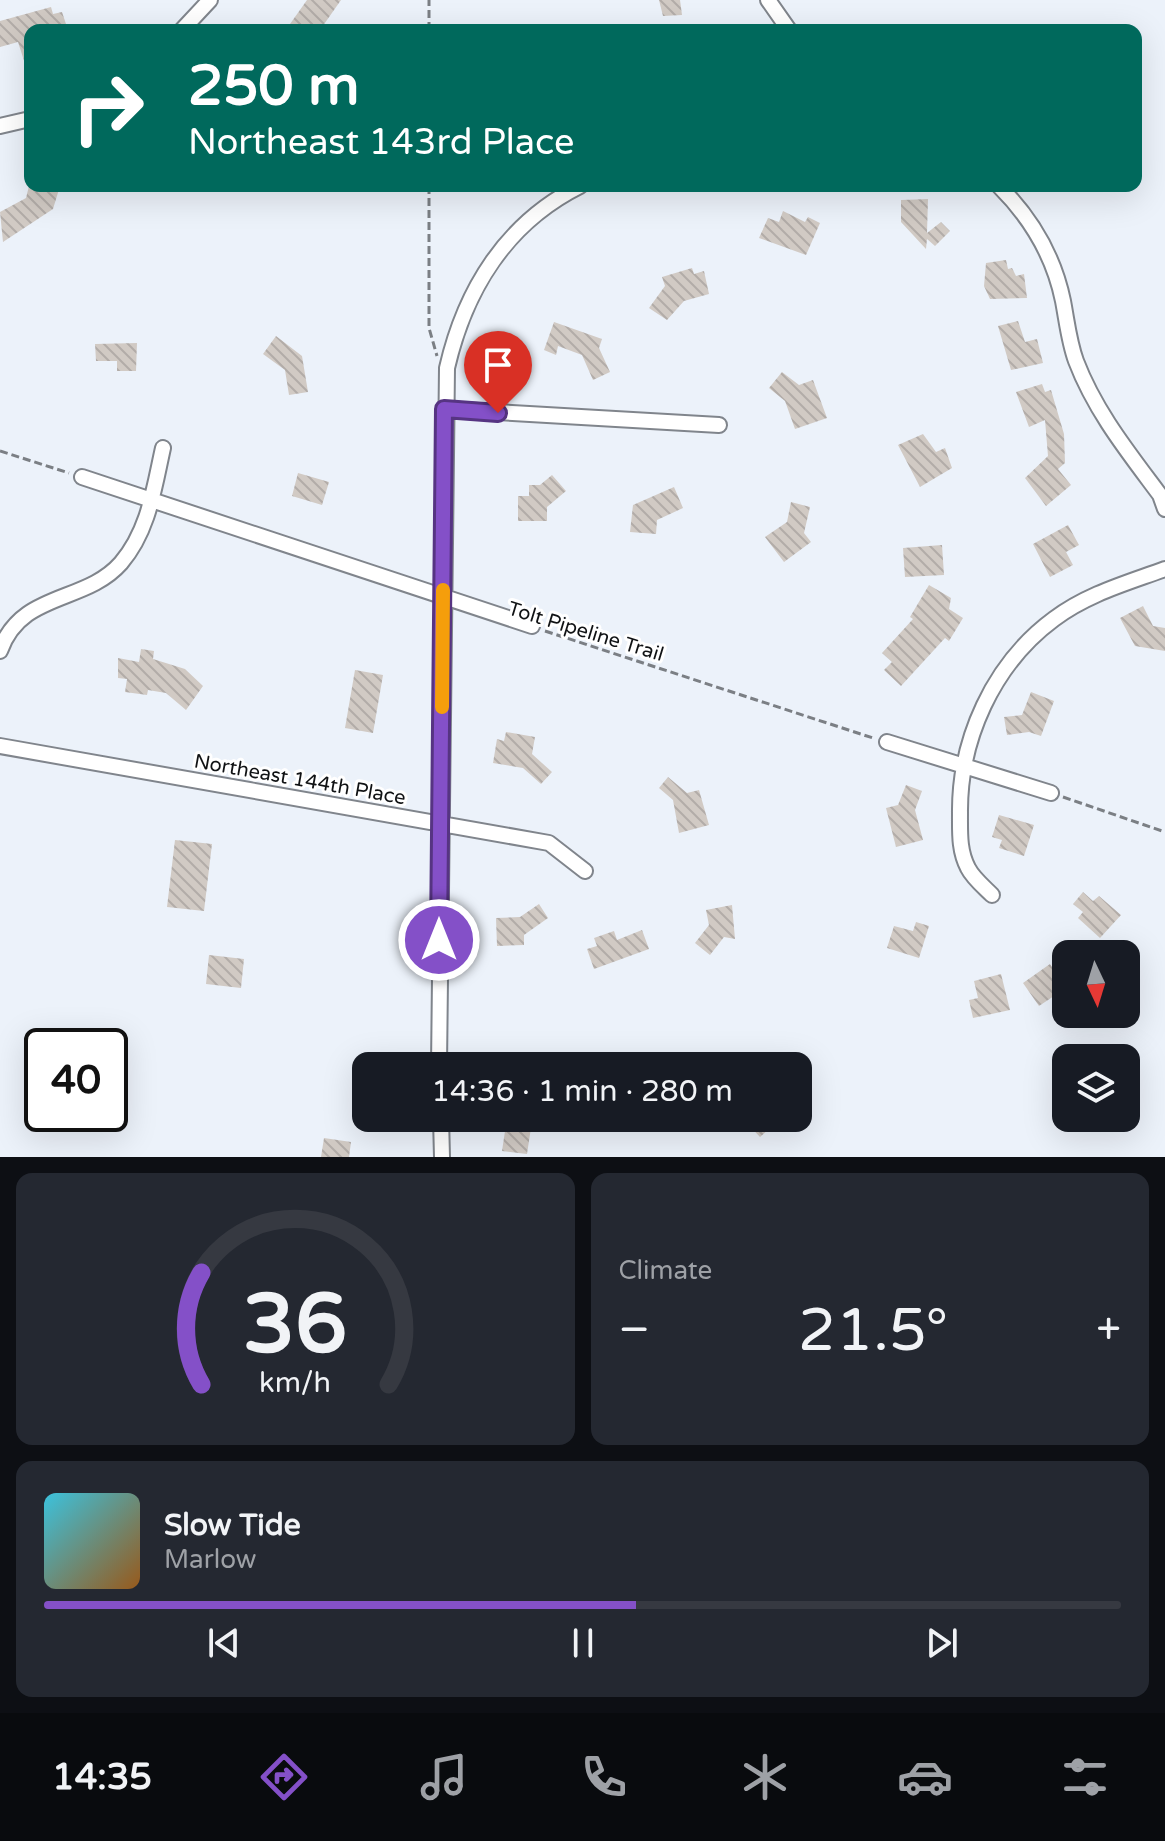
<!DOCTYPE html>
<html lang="en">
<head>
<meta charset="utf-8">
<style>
	:root { --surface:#171b24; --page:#242831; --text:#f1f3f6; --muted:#9ea1a6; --line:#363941; --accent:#8450c8 }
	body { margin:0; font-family:"Varela Round",sans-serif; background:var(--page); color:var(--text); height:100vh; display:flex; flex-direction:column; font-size:30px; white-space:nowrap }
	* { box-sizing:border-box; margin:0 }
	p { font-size:26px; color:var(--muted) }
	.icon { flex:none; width:44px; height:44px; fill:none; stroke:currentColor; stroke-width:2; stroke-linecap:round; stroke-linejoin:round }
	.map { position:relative; height:1157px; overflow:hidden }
	.drawer { display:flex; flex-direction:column; gap:16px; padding:16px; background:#0d0f14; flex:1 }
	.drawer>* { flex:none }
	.guide { position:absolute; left:24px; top:24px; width:1118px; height:168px; border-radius:16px; box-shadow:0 8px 32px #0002; background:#00695c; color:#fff; overflow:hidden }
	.needle { width:52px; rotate:176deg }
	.controls { position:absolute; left:1052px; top:940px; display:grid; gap:16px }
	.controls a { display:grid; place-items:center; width:88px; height:88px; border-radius:16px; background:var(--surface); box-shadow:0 8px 32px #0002; font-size:40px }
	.speed { position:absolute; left:24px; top:1028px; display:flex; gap:16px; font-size:40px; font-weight:700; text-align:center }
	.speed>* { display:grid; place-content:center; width:104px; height:104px; border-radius:50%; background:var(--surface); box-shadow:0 8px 32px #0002; line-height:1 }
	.speed .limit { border:4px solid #111; border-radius:12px; background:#fff; color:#111 }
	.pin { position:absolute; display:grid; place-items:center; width:68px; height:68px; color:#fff; margin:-82px -34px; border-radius:50% 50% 50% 0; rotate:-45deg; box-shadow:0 0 8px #0007 }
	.pin .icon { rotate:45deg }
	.me { position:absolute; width:88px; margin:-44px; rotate:0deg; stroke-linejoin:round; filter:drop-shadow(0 0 6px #0008) }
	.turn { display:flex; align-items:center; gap:28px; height:168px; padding:0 32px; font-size:36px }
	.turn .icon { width:104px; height:104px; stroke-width:2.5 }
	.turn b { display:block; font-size:56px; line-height:68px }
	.big { font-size:60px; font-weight:600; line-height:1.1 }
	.drawer .tile { flex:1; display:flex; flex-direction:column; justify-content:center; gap:12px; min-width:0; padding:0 28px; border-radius:16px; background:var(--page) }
	.drawer .dial { align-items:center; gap:0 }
	.dial svg { height:208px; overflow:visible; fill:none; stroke:var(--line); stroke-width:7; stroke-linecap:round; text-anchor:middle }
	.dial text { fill:var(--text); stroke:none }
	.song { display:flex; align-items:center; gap:24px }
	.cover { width:96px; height:96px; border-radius:12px; background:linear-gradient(135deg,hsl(190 70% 55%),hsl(30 70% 35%)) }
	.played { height:8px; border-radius:4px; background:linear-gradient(90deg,var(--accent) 55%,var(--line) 55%) }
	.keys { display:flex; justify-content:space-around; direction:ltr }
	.heat { display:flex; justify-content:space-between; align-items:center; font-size:44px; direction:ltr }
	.drawer .tiles { flex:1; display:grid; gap:16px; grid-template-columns:1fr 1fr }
	.tile:last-child { grid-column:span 2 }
	.trip { position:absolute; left:352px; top:1052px; width:460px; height:80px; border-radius:16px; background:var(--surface); box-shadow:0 8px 32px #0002; font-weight:600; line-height:80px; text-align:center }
	.dock { display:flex; height:128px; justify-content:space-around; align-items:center; background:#090b0e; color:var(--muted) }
	.dock .icon { width:56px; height:56px }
	.dock .selected { color:var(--accent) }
	.dock b { font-size:36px; color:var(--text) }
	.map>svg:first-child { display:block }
	.building { fill:url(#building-back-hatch) }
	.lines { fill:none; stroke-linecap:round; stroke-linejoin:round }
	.minor-casing { stroke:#80858c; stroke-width:18 }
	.path { stroke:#7b7f84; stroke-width:3; stroke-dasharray:8 4; stroke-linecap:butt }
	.minor { stroke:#fff; stroke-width:14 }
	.route-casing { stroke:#563482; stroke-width:20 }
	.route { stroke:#8450c8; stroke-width:14 }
	.slow { stroke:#f59e0b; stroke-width:14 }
	.labels { text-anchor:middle; stroke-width:6; stroke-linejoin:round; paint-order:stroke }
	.street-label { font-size:20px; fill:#101214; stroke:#fff }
</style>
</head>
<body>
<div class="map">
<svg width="1165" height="1157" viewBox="0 0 1165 1157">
	<defs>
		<pattern id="building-back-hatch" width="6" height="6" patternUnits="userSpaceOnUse" patternTransform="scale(2)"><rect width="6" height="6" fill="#d1cac4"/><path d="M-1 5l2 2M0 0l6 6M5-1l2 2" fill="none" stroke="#b2aca8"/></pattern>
	</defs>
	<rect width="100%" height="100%" fill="#ecf2fa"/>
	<path class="building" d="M307,0h34l-21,30h-21l-9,-6z
		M659,0h21l2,15 -19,1z
		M51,7l2,7 9,-2 5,15 -37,3 -2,43 -10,-31 -18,5v-26z
		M29,186h31l-7,23 -50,33 -3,-30 26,-14z
		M928,199l-1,34 14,-11 9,9 -15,15 -8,-7 -1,10 -25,-27v-22z
		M783,211l22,11 3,-5 12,6 -14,32 -47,-17 9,-20 11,4z
		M1006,260l2,9 4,-1 4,8 8,-2 3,24 -37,1 -6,-13 2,-23z
		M692,268l2,6 10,-3 5,23 -25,7 -17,19 -18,-12 16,-22 -3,-9z
		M1018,321l7,21 12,-3 6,24 -32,7 -13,-44z
		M554,322l48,17 -3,9 11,24 -17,8 -11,-25 -24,-9 -2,9 -12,-5z
		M276,336l26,20 6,36 -19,3 -4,-25 -22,-16z
		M137,343l-1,28h-19v-10h-21l-1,-17z
		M782,372l17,13 14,-5 14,38 -32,11 -10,-28 -16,-13z
		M1042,384l3,8 6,-2 13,44 1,29 -7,6 13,16 -25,21 -21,-28 23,-22 -3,-36 -16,7 -13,-35z
		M923,434l13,18 9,-4 7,20 -32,19 -22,-42z
		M298,473l31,9 -7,23 -30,-9z
		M552,475l14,16 -19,16v14h-29v-25h11v-11h11z
		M674,487l9,21 -26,12 -1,14 -26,-2 3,-27z
		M791,502l19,5 -6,26 7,9 -27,20 -19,-25 22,-15z
		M1068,525l11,20 -13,7 7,13 -23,12 -17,-33z
		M942,545l2,30 -39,2 -2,-29z
		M929,585l22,13 -2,11 14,9 -14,23 -4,-3 -44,48 -17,-16 8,-8 -10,-9 31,-34 -3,-2z
		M1143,606l10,20 12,2v23l-30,-5 -15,-28z
		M141,649l13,2 -1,8 32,10 18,17 -17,24 -20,-17 -18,-3 -1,5 -22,-3 2,-13 -9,-1v-20l21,4z
		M355,670l28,5 -10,58 -28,-5z
		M1031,692l23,9 -13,35 -12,-4 -22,3 -3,-18 18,-2z
		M506,732l29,5 -3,17 20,18 -11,12 -18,-16 -30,-5 4,-24 7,2z
		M668,777l19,16 12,-3 10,35 -30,8 -6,-33 -14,-12z
		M906,785l16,6 -7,19 8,30 -27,7 -10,-39 12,-3z
		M999,815l35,10 -10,31 -25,-8 3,-8 -10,-3z
		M175,840l37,4 -8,67 -37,-4z
		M1083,892l10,9 6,-5 22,19 -21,23 -22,-20 5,-6 -10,-8z
		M539,904l9,14 -24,17v10l-27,1 -1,-28 24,-1z
		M732,905l3,34 -11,-2 -14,18 -15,-12 14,-18 -3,-15z
		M916,922l13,4 -10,32 -32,-10 7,-22 19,5z
		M642,930l7,19 -55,20 -7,-20 10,-3 -3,-8 20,-7 3,9z
		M209,955l35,4 -3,29 -35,-4z
		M1050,964l16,24 -27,18 -16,-23z
		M1001,974l9,36 -37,8 -4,-18 9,-2 -4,-17z
		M507,1118l25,3 -5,33 -25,-3z
		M724,1118h57l-21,19 -14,-15 -11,9z
		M324,1138l27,4 -2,15h-28z"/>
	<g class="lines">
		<defs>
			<path id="minor" d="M768,0l21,30
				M182,30l28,-30
				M0,126l30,-7
				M999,186c32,32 55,71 64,115 4,21 6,41 13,60 19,50 52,91 84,134l5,14
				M444,409l275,16
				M82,477l450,149
				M0,651c21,-60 85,-47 121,-88 28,-33 33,-75 42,-115
				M887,742l164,51
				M0,746l549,97 36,28
				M992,895c-8,-8 -19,-17 -24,-27 -9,-17 -8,-35 -8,-54 -1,-74 33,-150 94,-195 33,-25 73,-36 111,-50
				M439,1066l8,-698c18,-78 59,-145 133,-182
				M441,1118l1,39"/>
		</defs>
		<use href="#minor" class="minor-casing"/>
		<path class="path" d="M429,30v-30
			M429,186v142l8,28
			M0,451l69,22
			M545,631l328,107
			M1063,797l102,35"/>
		<use href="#minor" class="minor"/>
	</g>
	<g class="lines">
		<defs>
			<path id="route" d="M439,940l5,-531 54,4"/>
		</defs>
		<use href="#route" class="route-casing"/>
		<use href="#route" class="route"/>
		<path class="slow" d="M442,707l1,-117"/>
	</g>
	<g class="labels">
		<g class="street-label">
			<text transform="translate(586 631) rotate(17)" y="7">Tolt Pipeline Trail</text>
			<text transform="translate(300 779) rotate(10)" y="7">Northeast 144th Place</text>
		</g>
	</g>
</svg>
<div class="controls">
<a><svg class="needle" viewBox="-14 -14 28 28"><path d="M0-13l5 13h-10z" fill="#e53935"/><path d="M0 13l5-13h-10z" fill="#9ea1a6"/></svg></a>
<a><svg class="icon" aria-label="layers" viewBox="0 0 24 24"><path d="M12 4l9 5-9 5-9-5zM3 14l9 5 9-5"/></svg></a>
</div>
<div class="speed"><div class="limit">40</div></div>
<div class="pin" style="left:498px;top:413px;background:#d93025"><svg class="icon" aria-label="arrive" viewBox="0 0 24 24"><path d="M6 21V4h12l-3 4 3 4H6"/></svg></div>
<svg class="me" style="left:439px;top:940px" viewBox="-20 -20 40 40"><circle r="17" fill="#8450c8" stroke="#fff" stroke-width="3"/><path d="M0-11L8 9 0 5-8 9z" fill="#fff"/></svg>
<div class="trip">14:36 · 1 min · 280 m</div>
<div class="guide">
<div class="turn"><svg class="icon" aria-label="right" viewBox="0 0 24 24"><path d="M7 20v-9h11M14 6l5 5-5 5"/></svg><div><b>250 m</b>Northeast 143rd Place</div></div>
</div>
</div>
<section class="drawer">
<div class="tiles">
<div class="tile dial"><svg viewBox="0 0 100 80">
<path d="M14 69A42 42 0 1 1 86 69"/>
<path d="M14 69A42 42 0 0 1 14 26" stroke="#8450c8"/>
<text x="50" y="56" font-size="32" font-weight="700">36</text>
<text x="50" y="72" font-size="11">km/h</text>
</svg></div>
<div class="tile"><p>Climate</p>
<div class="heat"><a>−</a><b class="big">21.5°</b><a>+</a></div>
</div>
<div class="tile">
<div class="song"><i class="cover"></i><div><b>Slow Tide</b><p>Marlow</p></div></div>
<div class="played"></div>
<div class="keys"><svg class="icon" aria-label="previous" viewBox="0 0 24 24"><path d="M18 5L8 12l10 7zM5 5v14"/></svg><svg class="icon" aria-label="pause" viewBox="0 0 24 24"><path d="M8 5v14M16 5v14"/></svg><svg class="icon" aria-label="next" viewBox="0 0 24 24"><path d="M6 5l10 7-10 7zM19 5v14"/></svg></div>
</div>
</div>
</section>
<nav class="dock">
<b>14:35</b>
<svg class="icon selected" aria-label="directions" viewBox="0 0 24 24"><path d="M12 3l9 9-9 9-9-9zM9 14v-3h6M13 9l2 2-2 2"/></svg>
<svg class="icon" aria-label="music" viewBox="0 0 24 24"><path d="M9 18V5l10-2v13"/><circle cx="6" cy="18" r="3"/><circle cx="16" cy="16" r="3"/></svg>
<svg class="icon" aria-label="phone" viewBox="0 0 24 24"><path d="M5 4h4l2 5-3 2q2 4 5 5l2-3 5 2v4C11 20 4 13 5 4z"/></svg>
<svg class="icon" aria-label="climate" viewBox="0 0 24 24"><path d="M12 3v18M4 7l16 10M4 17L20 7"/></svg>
<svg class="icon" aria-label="car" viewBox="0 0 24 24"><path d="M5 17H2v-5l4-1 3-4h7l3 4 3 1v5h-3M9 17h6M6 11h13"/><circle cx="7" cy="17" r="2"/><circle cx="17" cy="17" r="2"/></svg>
<svg class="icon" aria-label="filters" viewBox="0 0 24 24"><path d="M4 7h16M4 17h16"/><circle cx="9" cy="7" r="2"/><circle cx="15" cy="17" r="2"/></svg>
</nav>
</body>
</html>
